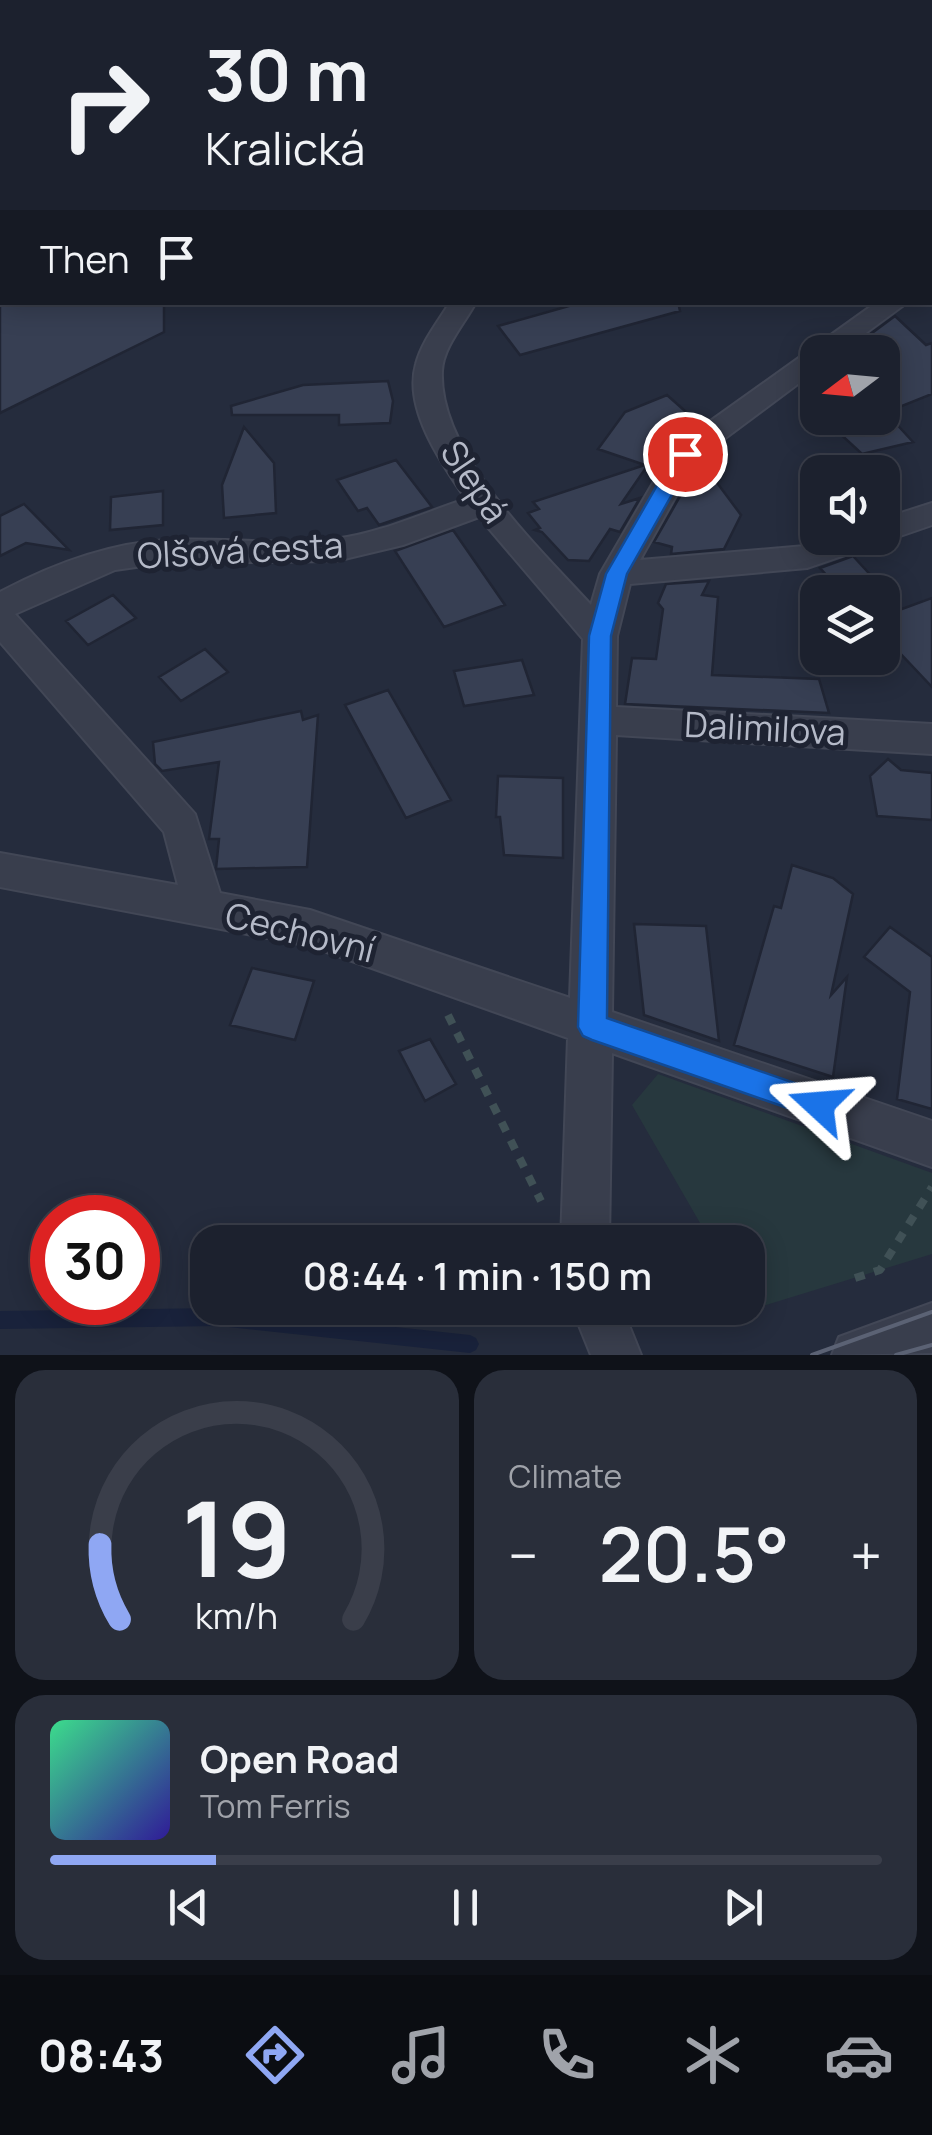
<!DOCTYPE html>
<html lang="en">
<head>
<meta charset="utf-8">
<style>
	:root { --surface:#1c212e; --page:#292e3a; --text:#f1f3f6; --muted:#a0a3aa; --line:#3a3e4a; --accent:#8fa7f3 }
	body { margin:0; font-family:Manrope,sans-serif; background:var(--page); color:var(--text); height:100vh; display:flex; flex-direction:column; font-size:38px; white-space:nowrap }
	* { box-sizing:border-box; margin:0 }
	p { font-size:32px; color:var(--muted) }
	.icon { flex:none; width:55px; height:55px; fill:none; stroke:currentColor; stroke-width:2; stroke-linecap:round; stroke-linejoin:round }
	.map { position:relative; height:1355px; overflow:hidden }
	.details { display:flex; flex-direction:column; gap:15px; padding:15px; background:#0f1219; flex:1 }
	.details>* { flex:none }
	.top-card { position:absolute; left:0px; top:0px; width:932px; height:305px; box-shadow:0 5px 25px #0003,0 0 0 2px var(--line); background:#1c212e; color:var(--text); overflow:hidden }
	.needle { width:65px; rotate:254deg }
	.controls { position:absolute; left:800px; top:335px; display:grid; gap:20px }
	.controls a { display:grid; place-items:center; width:100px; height:100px; border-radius:20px; background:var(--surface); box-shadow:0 5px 25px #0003,0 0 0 2px var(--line); font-size:50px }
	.speed { position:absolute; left:30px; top:1195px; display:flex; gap:20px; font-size:50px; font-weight:700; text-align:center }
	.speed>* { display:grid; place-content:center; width:130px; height:130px; border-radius:50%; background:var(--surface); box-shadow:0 5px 25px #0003,0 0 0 2px var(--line); line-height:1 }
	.speed .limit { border:15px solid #d22; background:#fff; color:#111 }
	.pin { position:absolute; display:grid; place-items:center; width:85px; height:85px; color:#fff; margin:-42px; border:5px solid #fff; border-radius:50%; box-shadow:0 2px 10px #0007 }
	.me { position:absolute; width:110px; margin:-55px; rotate:289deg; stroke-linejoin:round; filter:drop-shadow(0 0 8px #0008) }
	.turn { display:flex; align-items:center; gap:35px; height:210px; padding:0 40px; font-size:45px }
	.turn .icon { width:130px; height:130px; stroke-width:2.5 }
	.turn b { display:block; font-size:70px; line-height:85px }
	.then { display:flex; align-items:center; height:95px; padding:0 40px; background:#0003; gap:20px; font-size:38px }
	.big { font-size:75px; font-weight:600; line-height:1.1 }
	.details .widget { flex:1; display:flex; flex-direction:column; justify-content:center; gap:15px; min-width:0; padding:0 35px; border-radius:30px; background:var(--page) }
	.details .dial { align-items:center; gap:0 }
	.dial svg { height:260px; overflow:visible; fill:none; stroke:var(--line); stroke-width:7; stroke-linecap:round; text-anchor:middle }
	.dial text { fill:var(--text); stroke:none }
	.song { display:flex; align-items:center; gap:30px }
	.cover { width:120px; height:120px; border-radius:15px; background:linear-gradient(135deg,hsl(150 70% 55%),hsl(250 70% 35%)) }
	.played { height:10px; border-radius:5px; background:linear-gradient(90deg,var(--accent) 20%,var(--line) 20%) }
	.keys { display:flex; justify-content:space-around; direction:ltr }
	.heat { display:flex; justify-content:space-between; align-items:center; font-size:55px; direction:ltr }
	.details .tiles { flex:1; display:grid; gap:15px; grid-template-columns:1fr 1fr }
	.widget:last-child { grid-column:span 2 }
	.trip { position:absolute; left:190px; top:1225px; width:575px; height:100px; border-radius:30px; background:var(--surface); box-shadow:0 5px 25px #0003,0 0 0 2px var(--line); font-weight:600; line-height:100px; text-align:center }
	.tab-bar { display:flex; height:160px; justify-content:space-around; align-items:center; background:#0b0d12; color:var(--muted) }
	.tab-bar .icon { width:70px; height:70px }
	.tab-bar .selected { color:var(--accent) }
	.tab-bar b { font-size:45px; color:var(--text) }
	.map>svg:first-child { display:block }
	.green { fill:#27383e }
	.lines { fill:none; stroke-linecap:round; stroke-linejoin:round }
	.stream { fill:#19223b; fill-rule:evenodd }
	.building { fill:#373f53; stroke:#202534; stroke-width:2.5 }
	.lane-casing { stroke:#424756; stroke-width:21 }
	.street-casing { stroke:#424756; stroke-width:4 }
	.secondary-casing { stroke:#424756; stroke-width:4 }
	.path { stroke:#405156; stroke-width:8; stroke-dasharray:10 10; stroke-linecap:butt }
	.lane { stroke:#393e4d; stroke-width:18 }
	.street { fill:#393e4d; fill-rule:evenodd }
	.secondary { fill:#474d60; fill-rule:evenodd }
	.tram { stroke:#5b6274; stroke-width:4 }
	.rail { stroke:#5b6274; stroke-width:5; stroke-dasharray:6 6; stroke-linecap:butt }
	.route { fill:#1a73e8; stroke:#114b97; stroke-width:2.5 }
	.labels { text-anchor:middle; stroke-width:10; stroke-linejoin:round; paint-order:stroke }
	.street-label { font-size:35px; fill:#b5bac8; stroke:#1e2332 }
</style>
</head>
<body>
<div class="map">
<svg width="932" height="1355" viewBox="0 0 932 1355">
	<rect width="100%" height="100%" fill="#252c3d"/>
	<path class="green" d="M658,1074l274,99v81l-182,56 -2,-68h-37l-79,-137z"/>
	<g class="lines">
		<path class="stream" d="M220,1308l250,27 6,3 3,6 -3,6 -6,3 -250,-27 -220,3v-18z"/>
	</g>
	<path class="building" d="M0,302h164v30l-164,81z
		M583,302h95l2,9 -160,44 -22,-29z
		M895,316l31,29 6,-2v51l-50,20v-53l13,-4 -23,-24z
		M388,381l5,20 -3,22 -51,2v-10h-107l-1,-9 72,-21z
		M667,395l18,16 -64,93 19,-6 -20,34 -10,-3 -21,32 -21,-1 -26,-28 -7,-2 5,-2 -12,-15 11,-4 -6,-7 112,-37 -47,-16 27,-37z
		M823,418h68l22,24 -51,12z
		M244,427l30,36 2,50 -52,5 -2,-33z
		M396,460l36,47 -53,18 -12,-17 -9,3 -21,-31z
		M712,476l29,39 -17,34 -53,5 1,-7 -18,-5 33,-58z
		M163,491v34l-53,5 1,-33z
		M24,504l45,46 -43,-7 -26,13v-40z
		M453,530l52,75 -61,22 -49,-76z
		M853,556l49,53 30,-11v89l-50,-53v-42h-40l-22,-24z
		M709,581l-7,14 16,2 -6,78 107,4 10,34 -204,-9 7,-46 24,1 7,-50 -5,-6 8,-19z
		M113,595l23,23 -48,27 -22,-24z
		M205,649l23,23 -47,29 -22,-24z
		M522,660l12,35 -70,11 -10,-35z
		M388,690l63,110 -45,18 -61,-113z
		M301,711l2,9 15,-5 -11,152 -91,2 3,-30h-10l10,-77 -57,9 -7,-7 -2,-22z
		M888,759l13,11 31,3v47l-55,-4 -7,-40z
		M498,776l65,2v80l-59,-3 -4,-38h-4z
		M792,865l41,13 20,16 -22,101 16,-18 -14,100 -99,-32 40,-139 7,2z
		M634,924l72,2 13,115 -75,-26z
		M890,927l42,30v152l-35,-10 13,-107 -46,-35z
		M252,968l62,13 -19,59 -65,-15z
		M430,1039l26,45 -31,17 -26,-50z"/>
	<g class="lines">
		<defs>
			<path id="lane" d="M154,2l7,-2
				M565,2l6,-2
				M0,105l2,-1"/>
			<path id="street" d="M909,0h23v6l-24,-4z
				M930,96h2v13h-2z
				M930,138l2,1v17l-2,-1z
				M932,263v17l-2,1v-17z
				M450,302h26c-11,21 -33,45 -34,69 -4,82 97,177 149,234l9,-31 74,-127 203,-145h31l-68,50h-22v17l-122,91 -56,100 165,-14 26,-8h51v-19l50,-16v22l-125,43 -177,16 -13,52 -1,71 316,17v30l-316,-19 -4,277 320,109v46l-320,-114 -3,189h-48l7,-204 -258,-92 -310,-59v-34l178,32 -14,-53 -164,-190v-50c51,-27 109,-49 167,-52 56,-3 112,6 168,-1 46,-6 88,-26 131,-40 -24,-35 -63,-90 -50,-135 6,-23 22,-42 34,-62zM479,517l104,122 -13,359 -260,-88 -90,-17 -25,-79 -180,-200 100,-44 49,-7 172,-2 67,-16z
				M932,1303v50l-100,2 7,-18z
				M572,1308h50l19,47h-50z"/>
			<path id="secondary" d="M790,0h29l2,2h-29z"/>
		</defs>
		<use href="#lane" class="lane-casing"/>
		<use href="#street" class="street-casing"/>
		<use href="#secondary" class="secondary-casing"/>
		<path class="path" d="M448,1015l93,186
			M855,1278l25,-8 52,-83"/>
		<use href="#lane" class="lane"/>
		<use href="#street" class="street"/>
		<use href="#secondary" class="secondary"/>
		<path class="tram" d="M812,1355l120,-43
			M896,1355l36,-10"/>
		<path class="rail" d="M114,2l7,-2
			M368,2l6,-2"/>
	</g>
	<path class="route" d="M685,448l10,6 -68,120 -16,62 -4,382 222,77 4,10 -4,10 -10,4 -227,-79 -9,-4 -5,-9 11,-391 17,-62 69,-120z"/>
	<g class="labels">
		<g class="street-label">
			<text transform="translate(474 482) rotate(56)" y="12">Slepá</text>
			<text transform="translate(240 551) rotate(-3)" y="12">Olšová cesta</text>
			<text transform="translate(765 729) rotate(3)" y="12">Dalimilova</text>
			<text transform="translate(300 933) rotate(14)" y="12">Cechovní</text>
		</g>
	</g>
</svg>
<div class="controls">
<a><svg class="needle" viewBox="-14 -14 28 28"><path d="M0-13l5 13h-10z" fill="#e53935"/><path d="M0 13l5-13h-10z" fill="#a0a3aa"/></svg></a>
<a><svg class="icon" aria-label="sound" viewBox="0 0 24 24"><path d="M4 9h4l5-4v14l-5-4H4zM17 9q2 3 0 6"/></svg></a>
<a><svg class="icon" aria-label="layers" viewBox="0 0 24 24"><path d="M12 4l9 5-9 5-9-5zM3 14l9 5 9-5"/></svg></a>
</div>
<div class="speed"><div class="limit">30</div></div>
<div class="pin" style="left:685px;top:454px;background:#d93025"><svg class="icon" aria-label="arrive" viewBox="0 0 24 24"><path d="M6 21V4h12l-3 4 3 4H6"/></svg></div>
<svg class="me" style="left:819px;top:1105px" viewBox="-20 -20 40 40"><path d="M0-17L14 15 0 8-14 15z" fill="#1a73e8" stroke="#fff" stroke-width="4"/></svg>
<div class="trip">08:44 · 1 min · 150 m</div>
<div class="top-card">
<div class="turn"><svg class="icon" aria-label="right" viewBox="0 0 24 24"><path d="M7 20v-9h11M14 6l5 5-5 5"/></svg><div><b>30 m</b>Kralická</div></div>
<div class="then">Then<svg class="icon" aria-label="arrive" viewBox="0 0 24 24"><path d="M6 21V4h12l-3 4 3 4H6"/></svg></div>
</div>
</div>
<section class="details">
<div class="tiles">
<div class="widget dial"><svg viewBox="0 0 100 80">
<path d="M14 69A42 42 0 1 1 86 69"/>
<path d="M14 69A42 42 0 0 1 8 46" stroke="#8fa7f3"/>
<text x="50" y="56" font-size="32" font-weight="700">19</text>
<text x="50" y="72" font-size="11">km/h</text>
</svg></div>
<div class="widget"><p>Climate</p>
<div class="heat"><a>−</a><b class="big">20.5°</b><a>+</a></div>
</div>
<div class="widget">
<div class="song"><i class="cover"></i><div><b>Open Road</b><p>Tom Ferris</p></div></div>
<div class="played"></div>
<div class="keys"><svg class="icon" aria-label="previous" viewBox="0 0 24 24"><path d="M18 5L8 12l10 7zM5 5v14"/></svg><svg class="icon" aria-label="pause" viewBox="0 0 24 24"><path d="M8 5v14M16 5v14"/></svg><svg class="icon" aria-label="next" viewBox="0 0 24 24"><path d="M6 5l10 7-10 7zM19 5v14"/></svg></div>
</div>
</div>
</section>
<nav class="tab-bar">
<b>08:43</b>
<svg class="icon selected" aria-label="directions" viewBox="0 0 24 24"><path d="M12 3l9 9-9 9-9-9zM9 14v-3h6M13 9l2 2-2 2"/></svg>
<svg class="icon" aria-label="music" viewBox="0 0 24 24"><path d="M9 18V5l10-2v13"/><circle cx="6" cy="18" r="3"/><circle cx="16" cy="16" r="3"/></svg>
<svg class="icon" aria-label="phone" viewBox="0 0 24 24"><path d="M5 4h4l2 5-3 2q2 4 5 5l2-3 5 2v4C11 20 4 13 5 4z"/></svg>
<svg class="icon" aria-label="climate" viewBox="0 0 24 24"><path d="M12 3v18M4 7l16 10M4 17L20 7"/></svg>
<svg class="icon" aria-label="car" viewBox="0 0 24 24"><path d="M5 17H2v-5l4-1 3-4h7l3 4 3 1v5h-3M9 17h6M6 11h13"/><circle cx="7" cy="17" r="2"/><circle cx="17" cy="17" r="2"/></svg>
</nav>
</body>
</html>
